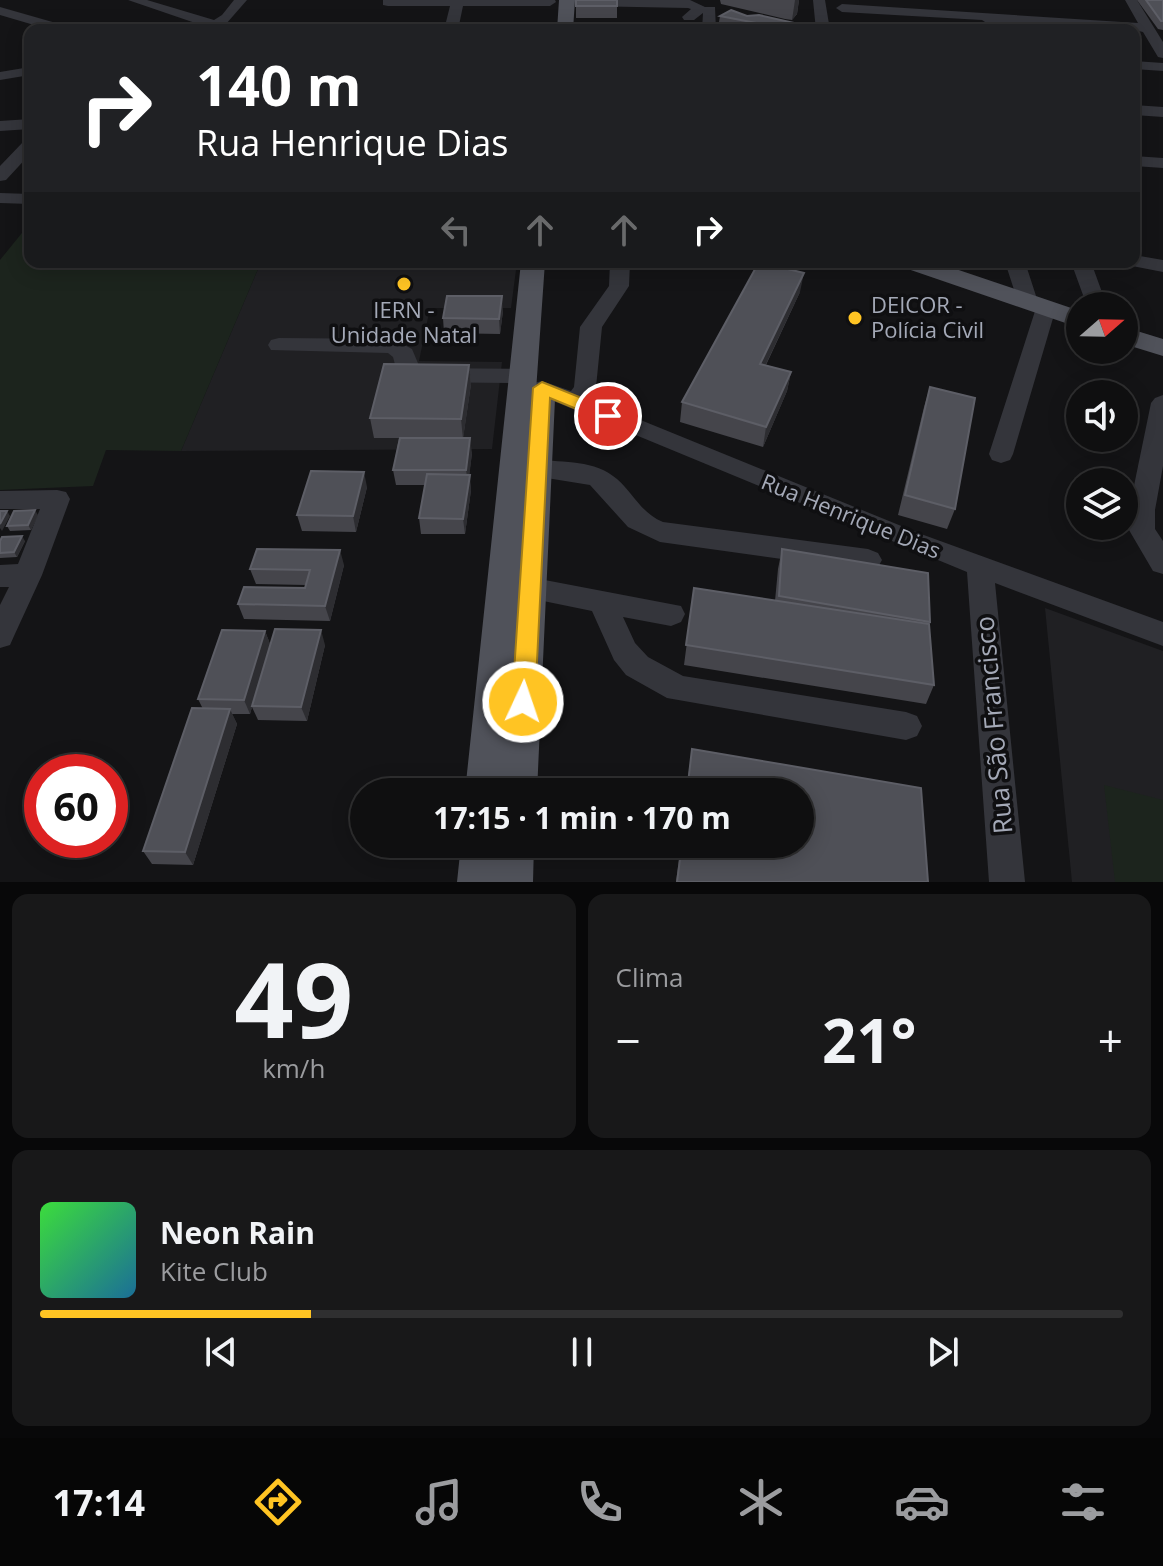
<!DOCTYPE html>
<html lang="pt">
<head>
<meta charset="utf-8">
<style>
	:root { --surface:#0f0f10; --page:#181819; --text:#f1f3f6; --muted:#9b9c9f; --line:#2f2f30; --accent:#ffc423 }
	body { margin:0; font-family:"Open Sans",sans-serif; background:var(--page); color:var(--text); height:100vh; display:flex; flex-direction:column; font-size:30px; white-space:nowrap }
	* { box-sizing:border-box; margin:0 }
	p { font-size:26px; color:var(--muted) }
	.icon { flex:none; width:44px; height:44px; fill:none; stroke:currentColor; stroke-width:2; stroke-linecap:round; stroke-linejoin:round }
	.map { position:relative; height:882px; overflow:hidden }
	.sheet { display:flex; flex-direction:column; gap:12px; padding:12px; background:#080809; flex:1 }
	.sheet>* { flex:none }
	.guide { position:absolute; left:24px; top:24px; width:1116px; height:244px; border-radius:16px; box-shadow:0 4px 20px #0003,0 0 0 2px var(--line); background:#202124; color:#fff; overflow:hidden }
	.needle { width:52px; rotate:70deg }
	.fabs { position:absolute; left:1066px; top:292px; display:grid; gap:16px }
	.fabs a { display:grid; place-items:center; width:72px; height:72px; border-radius:50%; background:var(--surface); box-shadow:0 4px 20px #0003,0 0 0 2px var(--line); font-size:40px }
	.speed { position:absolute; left:24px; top:754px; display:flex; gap:16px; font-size:40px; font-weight:700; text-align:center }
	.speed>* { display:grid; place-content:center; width:104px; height:104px; border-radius:50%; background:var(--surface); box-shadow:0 4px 20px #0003,0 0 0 2px var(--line); line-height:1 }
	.speed .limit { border:12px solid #d22; background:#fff; color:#111 }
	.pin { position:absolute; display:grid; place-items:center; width:68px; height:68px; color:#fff; margin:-34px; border:4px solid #fff; border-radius:50%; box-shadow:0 2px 8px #0007 }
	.me { position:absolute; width:88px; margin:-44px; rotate:3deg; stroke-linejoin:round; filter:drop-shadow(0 0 6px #0008) }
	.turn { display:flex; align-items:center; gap:28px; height:168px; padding:0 40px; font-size:36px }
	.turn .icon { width:104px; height:104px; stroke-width:2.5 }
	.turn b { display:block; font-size:56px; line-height:68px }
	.lanes { display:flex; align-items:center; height:76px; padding:0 40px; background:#0003; justify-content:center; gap:40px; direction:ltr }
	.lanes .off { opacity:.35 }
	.big { font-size:60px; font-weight:700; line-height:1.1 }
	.sheet .card { flex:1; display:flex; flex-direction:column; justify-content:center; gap:12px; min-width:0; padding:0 28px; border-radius:16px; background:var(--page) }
	.sheet .dial { align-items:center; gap:0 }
	.dial b { font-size:104px; line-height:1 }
	.song { display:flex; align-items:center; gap:24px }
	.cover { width:96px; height:96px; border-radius:12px; background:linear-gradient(135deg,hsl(120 70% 55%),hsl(200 70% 35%)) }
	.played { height:8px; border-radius:4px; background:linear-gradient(90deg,var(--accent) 25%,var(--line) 25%) }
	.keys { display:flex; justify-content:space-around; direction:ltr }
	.heat { display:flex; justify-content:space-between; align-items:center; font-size:44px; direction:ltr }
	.sheet .tiles { flex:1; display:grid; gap:12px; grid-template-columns:1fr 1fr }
	.card:last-child { grid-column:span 2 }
	.trip { position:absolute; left:350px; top:778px; width:464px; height:80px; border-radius:40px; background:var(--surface); box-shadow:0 4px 20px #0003,0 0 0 2px var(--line); font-weight:700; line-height:80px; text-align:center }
	.tab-bar { display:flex; height:128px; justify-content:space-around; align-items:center; background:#060606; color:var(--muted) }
	.tab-bar .icon { width:56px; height:56px }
	.tab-bar .active { color:var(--accent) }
	.tab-bar b { font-size:36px; color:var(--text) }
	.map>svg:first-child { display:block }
	.built { fill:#202023 }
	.green { fill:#1c241d }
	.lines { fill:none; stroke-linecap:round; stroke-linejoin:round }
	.minor { fill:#34353b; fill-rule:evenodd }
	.major { fill:#50525a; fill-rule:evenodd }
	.wall { fill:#45454b }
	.shaded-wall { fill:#2d2d31 }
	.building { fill:#4f5057; stroke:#5d5e66; stroke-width:2 }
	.route { fill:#ffc423; stroke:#a67f17; stroke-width:2 }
	.poi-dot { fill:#ffc423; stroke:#0f0f11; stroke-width:3 }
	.labels { text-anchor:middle; stroke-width:7; stroke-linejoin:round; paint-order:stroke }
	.poi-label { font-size:22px; fill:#a4a9b7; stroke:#0f0f11; text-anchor:start }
	.street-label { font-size:22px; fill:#a4a9b7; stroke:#0f0f11 }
	.near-street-label { font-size:26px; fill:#a4a9b7; stroke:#0f0f11 }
</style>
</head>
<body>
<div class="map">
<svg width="1163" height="882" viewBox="0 0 1163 882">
	<rect width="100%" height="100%" fill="#141416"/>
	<path class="built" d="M261,262h256l-6,46h-81l-11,53 83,1 -10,87 -311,2z
		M1045,608l118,43v231h-91z"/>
	<path class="green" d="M30,223v39h231l-80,189 -75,-1 -13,36 -93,4v-230z
		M1104,785l59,15v82h-48z"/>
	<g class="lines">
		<path class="minor" d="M128,0h19l67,20 8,-5 12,-15h13l-21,24 13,6h-37l2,-4z
			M383,0h172l1,2 -6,4h-87l-5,24h-14l6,-24h-62l-5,-1z
			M580,0h110l15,7h10l1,23h-14l1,-17 -9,7h-10l-2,-3 9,-8 -3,-1 -103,-2 -5,-1z
			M813,0h12l5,30h-14z
			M1125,0h12l26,42v16l-5,-1 -15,-25 -9,-2 -146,-6 -6,-4 -140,-8 -6,-4 6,-4 296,19z
			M0,7l70,20 2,3h-21l-51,-15z
			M1134,61l29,2v8l-29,-2z
			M30,67v8l-30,5v-8z
			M1134,105l29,2v10l-29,-2z
			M30,119v10l-30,2v-10z
			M30,139v15l-24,26 -6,1v-15l24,-25z
			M1134,156l29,2v10l-29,-2z
			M0,193l30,1v10l-30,-1z
			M1134,255l29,5v12l-36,-7 -2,-3h9z
			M610,262h20l-1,24 -27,41 -6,60 -7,12 332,135 242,88v24l-168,-63 30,299h-36l-22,-310 -433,-179 -3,-5 3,-5 8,-2 29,10 3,-4 6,-60 29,-41z
			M1005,262h20l13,40 -3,4 -7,2 -10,-6z
			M1071,262h20l16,44h-20z
			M1046,302l10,6 -43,146 -3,6 -9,3 -9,-3 -3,-6 47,-146z
			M279,338l114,1 19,10 8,19 103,1 8,2 3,5 -3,5 -8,2 -109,-1 -17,-10 -4,-15 -5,-4 -117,-3 -3,-5 3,-5z
			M1163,395v71l-8,44v19l8,12v33l-10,-3 -24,-41v-20l22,-107 4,-5z
			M537,460c27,2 58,0 80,19 17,15 24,34 46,43l205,27 10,4 4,7 -4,7 -10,4 -208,-29 -32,-15 -38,-42 -62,-10 -3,-6 3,-6z
			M57,490l9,2 4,7 -28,76 -28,61 -4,9 -10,3v-43l9,-18h-9v-22l18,-1 22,-55h-40v-18z
			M529,577l152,29 4,8 -4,8 -10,4 -48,-9 12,26 13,14 35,19 223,36 11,4 5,10 -5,10 -11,4 -239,-42 -41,-23 -12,-15 -22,-49 -73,-15 -4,-8 4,-8z"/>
		<path class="major" d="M559,0h16l-2,30h-16z
			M521,262h24l-9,129 15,1 4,7 -18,393h-72z
			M899,262h36l145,49v17l-178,-61z
			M1124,327l39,12v17l-39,-12z
			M461,844h73l-1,38h-76z"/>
	</g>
	<path class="wall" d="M576,0h41v18h-41z
		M720,0h79l-2,14 -5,6 -7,-1 -64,-15z
		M1137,0h26v30l-5,-1z
		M720,16h27l56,14h-83l3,-1 -5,-1z
		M800,292l-34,73 25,7 -4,19 -24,56 -83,-25 2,-20z
		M503,311l-3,23 -56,-1 -1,-15z
		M469,365l2,19 -8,54 9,15 -3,22 2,15 -6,44h-44l-2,-16 6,-33h-29l-3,-15 6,-32h-25l-4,-20z
		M930,387l25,122 -8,20 -49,-14 26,-108z
		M367,487l-11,45 -54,-1 -5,-16z
		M38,515l-7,15 -21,1 -3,-5z
		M0,541h25l-8,16 -17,1z
		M782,549l148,73 -1,3 5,60 -8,19 -242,-39 10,-77 81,13 3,-32z
		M344,565l-14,56 -86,-2 -6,-15 67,-16 1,-3 -50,-1 -6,-15z
		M265,631l5,13 55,1 -18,76 -49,-1 -6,-13 -2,7h-18l5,10 -44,141 -41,-1 -9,-13 60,-142 -5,-10z
		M692,749l229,39 7,94h-252l5,-38h119v-52h-114z"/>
	<path class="shaded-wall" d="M795,0h4l-2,14 -5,6z
		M804,273l-4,19 -43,91 3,-19z
		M502,296l1,15 -3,23 -1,-15z
		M469,365l2,19 -8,55 -2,-20z
		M791,372l-4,19 -24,56 3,-20z
		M470,438l2,15 -3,26 1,-4 1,15 -6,44 -2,-15 5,-34 -2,-15z
		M364,472l3,15 -11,45 -3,-16z
		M35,510l3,5 -7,15 -3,-5z
		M7,511l3,5 -8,15 -2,-3v-4z
		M22,536l3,5 -8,16 -3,-5z
		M340,550l4,15 -14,56 -5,-15z
		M321,630l4,15 -18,76 -6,-14z
		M265,631l6,15 -19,60v1l-2,7 -6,-14z
		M230,709l7,15 -44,141 -8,-13z"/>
	<path class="building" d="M576,0h41v6h-41z
		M1146,0h17v21h-2z
		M731,10l16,6 12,-1 44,10 -2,5h-9l-72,-14z
		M632,23l43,1v6h-44z
		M730,25l14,5h-24z
		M492,28h39l-1,2h-38z
		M759,262l45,11 -44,91 31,8 -25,55 -84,-25z
		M447,296h55l-3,23 -56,-1z
		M384,364l85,1 -8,54 -91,-1z
		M930,387l45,11 -20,111 -50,-14z
		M400,438h70l-4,32h-73z
		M311,471l53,1 -11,44 -56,-1z
		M427,474l43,1 -7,44 -44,-1z
		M35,510l-7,15 -21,1 7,-15z
		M0,511h7l-7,13z
		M22,536l-8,16 -14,1v-12l2,-4z
		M257,549l83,1 -15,56 -87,-2 6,-17 61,1 5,-18 -60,-1z
		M782,549l146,24 2,49 -151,-26z
		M694,588l235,36 5,61 -248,-40z
		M275,629l46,1 -20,77 -49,-1z
		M222,630l43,1 -21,69 -46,-1z
		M192,708l38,1 -45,143 -42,-1z
		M692,749l229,39 7,94h-251l5,-38h118v-52h-113z"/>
	<path class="route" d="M542,382l72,29 3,5 -9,6 -58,-24 -15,304 -4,7 -8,3 -8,-3 -3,-7 21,-314z"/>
	<g class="poi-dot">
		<circle cx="404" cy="284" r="8"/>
		<circle cx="855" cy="318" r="8"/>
	</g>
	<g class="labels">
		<g class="poi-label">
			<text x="871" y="313">DEICOR -<tspan x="871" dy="25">Polícia Civil</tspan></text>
			<text x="404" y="318" text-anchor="middle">IERN -<tspan x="404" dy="25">Unidade Natal</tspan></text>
		</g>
		<g class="street-label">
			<text transform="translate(851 516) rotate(22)" y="8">Rua Henrique Dias</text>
		</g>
		<g class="near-street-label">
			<text transform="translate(994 725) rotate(-95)" y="9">Rua São Francisco</text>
		</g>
	</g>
</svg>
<div class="fabs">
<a><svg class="needle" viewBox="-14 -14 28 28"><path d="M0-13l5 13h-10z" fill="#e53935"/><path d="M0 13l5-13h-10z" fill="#9b9c9f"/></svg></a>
<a><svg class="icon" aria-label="sound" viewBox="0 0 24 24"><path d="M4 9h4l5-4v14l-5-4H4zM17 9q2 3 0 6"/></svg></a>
<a><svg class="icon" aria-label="layers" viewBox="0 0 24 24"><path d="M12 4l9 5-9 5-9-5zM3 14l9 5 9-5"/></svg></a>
</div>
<div class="speed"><div class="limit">60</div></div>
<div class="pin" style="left:608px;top:416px;background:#d93025"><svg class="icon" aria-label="arrive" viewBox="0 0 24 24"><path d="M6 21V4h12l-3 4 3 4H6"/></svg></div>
<svg class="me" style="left:523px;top:702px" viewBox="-20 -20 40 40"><circle r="17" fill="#ffc423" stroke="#fff" stroke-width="3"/><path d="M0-11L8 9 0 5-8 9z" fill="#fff"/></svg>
<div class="trip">17:15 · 1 min · 170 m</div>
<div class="guide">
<div class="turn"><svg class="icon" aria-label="right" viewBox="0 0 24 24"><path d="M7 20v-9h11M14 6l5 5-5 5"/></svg><div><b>140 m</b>Rua Henrique Dias</div></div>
<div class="lanes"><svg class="icon off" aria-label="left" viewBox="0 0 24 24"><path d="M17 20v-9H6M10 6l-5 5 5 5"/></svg><svg class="icon off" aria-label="ahead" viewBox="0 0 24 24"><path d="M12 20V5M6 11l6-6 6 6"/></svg><svg class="icon off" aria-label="ahead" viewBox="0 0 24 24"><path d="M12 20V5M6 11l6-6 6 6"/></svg><svg class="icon" aria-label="right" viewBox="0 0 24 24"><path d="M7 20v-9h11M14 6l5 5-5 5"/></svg></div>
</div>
</div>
<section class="sheet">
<div class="tiles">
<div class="card dial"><b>49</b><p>km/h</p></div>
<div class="card"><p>Clima</p>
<div class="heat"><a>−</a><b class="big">21°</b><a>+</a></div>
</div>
<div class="card">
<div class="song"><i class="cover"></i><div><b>Neon Rain</b><p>Kite Club</p></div></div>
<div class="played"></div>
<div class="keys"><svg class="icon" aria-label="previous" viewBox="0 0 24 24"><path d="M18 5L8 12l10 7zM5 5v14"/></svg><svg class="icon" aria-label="pause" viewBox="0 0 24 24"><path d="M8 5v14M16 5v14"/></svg><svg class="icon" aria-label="next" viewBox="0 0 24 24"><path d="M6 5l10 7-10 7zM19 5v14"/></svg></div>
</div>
</div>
</section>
<nav class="tab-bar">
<b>17:14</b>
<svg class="icon active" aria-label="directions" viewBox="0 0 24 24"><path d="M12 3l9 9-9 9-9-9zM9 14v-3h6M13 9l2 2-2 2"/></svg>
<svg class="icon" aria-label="music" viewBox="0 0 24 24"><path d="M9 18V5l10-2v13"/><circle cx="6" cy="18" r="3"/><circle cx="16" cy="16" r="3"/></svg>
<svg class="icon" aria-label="phone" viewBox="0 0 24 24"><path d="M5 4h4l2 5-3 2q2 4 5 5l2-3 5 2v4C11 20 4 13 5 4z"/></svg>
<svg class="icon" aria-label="climate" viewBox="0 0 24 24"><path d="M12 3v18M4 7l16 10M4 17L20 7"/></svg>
<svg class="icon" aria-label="car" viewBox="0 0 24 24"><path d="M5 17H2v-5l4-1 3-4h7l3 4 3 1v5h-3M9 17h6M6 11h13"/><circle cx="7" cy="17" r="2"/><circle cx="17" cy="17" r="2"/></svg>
<svg class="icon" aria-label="filters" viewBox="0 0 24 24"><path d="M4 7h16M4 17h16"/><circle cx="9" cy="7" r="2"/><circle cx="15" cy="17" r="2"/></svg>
</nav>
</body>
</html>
